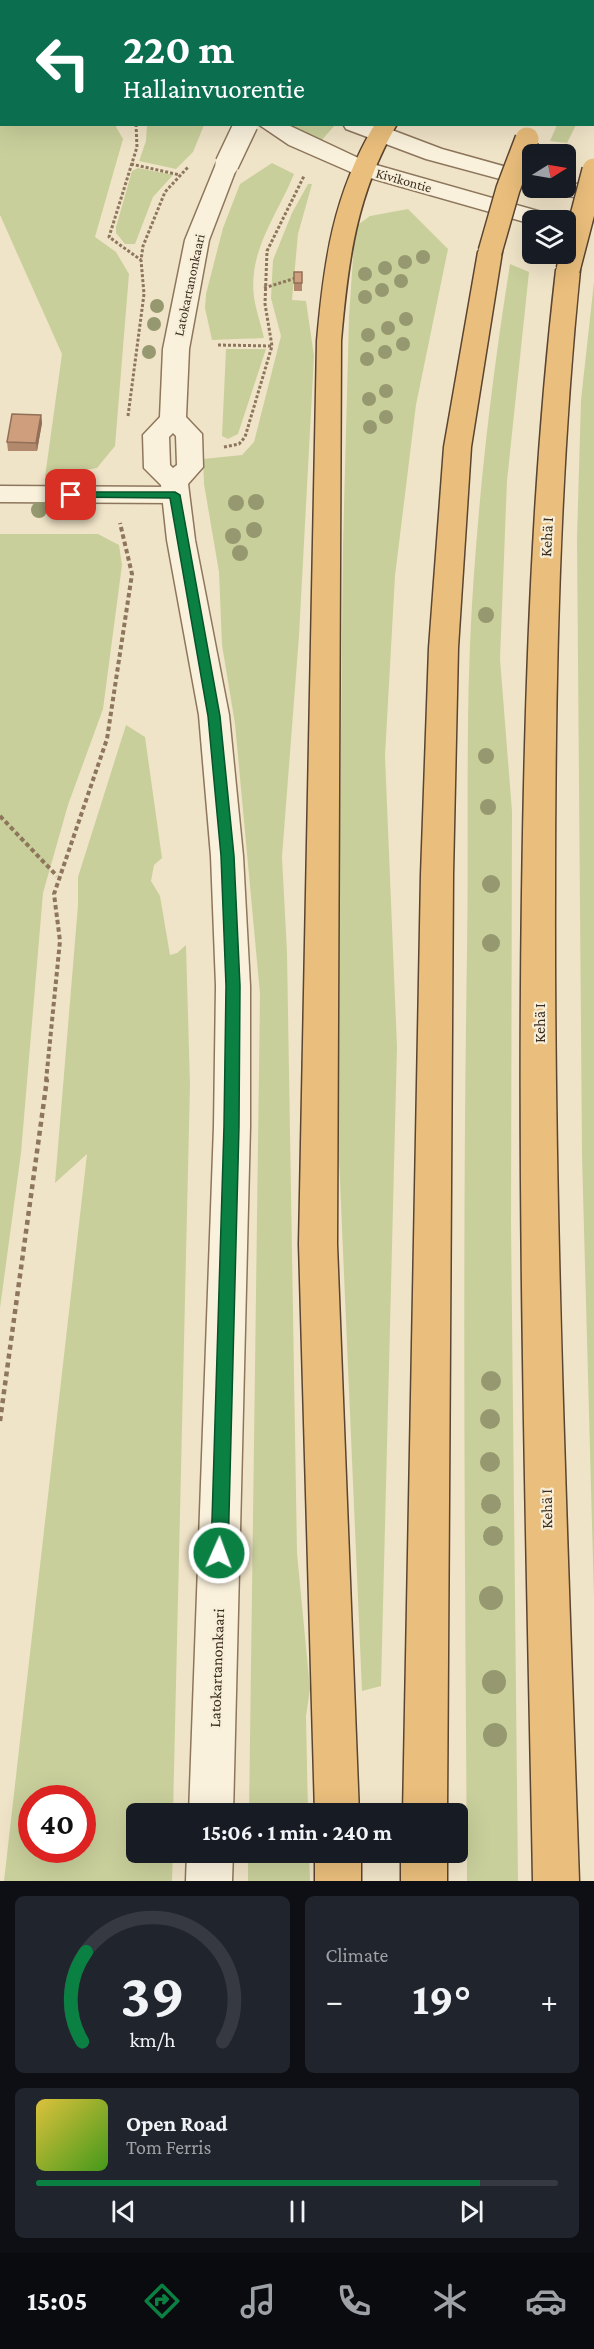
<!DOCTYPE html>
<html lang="en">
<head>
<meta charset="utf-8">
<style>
	:root { --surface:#171b24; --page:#20242c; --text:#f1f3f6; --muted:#9ea1a6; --line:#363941; --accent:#0b8043 }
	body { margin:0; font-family:"Crimson Pro",serif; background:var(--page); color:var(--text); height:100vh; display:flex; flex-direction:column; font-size:22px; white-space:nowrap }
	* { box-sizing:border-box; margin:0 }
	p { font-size:20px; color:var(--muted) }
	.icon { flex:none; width:33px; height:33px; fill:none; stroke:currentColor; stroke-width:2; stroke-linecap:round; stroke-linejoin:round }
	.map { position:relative; height:1881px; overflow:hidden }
	.panel { display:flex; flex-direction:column; gap:15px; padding:15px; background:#0d0f14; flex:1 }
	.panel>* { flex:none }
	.guide { position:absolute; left:0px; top:0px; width:594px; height:126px; box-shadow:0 6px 24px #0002; background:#0b6e4f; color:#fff; overflow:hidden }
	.needle { width:39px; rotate:79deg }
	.buttons { position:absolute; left:522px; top:144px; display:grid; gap:12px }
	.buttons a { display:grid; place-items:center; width:54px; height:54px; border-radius:9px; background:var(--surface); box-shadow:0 6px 24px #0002; font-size:30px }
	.speed { position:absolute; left:18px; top:1785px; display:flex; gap:12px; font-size:30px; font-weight:700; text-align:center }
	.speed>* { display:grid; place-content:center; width:78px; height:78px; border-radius:50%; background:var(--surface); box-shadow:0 6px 24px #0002; line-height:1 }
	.speed .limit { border:9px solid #d22; background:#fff; color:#111 }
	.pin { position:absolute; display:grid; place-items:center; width:51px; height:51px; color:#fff; margin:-26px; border-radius:12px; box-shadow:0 3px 9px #0006 }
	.me { position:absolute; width:66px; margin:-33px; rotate:2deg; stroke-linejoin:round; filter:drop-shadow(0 0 4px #0008) }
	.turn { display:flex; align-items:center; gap:21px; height:126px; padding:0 24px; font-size:27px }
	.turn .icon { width:78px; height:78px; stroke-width:2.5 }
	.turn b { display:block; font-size:42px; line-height:51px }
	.big { font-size:45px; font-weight:700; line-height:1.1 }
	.panel .card { flex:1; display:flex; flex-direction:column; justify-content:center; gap:9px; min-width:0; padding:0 21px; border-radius:9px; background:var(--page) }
	.panel .dial { align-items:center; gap:0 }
	.dial svg { height:156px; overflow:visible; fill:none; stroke:var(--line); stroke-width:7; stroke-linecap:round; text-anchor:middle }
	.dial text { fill:var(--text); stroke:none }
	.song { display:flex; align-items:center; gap:18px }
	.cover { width:72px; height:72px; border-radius:9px; background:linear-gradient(135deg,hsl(50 70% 55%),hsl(100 70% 35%)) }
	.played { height:6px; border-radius:3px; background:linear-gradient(90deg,var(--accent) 85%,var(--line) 85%) }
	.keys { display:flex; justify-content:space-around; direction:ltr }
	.heat { display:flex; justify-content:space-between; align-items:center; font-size:33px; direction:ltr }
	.panel .tiles { flex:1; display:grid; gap:15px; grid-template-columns:1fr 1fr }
	.card:last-child { grid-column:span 2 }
	.trip { position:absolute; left:126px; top:1803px; width:342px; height:60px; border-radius:9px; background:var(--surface); box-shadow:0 6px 24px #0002; font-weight:700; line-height:60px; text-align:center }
	.tabs { display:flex; height:96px; justify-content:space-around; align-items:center; background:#090b0e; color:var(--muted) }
	.tabs .icon { width:42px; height:42px }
	.tabs .current { color:var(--accent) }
	.tabs b { font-size:27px; color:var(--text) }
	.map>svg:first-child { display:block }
	.green { fill:#c9cf9b; fill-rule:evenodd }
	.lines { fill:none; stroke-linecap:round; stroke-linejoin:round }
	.minor-casing { stroke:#8d765c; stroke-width:3 }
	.tertiary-casing { stroke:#8d765c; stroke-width:3 }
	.trunk-casing { stroke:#5b4430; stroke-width:3 }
	.path-far2 { stroke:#8d765c; stroke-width:3; stroke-dasharray:3 2; stroke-linecap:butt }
	.path-far1 { stroke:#8d765c; stroke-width:4; stroke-dasharray:4.5 3; stroke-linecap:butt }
	.path { stroke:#8d765c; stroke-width:4.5; stroke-dasharray:5 4; stroke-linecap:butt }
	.minor { fill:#faf1dc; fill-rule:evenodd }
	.tertiary { fill:#faf1dc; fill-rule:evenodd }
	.trunk { fill:#eabe7c; fill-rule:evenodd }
	.tertiary-bridge-casing { stroke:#8d765c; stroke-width:26; stroke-linecap:butt }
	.trunk-bridge-casing { stroke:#5b4430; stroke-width:26; stroke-linecap:butt }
	.tertiary-bridge { stroke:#faf1dc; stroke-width:23 }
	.trunk-bridge { stroke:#eabe7c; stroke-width:23 }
	.tree { fill:#96986f }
	.wall { fill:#b2896c }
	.shaded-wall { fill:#916f58 }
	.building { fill:#cf9f7d; stroke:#916f58; stroke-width:1.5 }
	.route { fill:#0b8043; stroke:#07532c; stroke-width:1.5 }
	.labels { text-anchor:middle; stroke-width:4.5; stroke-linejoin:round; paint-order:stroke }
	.far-street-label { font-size:14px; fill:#3d2e20; stroke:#f7eed8 }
	.street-label { font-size:16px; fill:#3d2e20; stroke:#f7eed8 }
</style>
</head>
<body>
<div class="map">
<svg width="594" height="1881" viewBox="0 0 594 1881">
	<rect width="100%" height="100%" fill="#f0e4c8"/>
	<path class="green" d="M0,0l43,1 -41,1v122l113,1 8,14 -28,98 21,15 13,22 -14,172 -18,22 -52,9 17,-123 -62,-139z
		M147,125l57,-1v1l-11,27 -17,17 -37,-8 7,-20z
		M286,125h49l-14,16z
		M557,125h19l-9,18 -17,-2z
		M272,163l22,11c-16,40 -46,76 -40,123 2,14 7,27 10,41l-52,2 -7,-32 1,-14 17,-66 17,-44z
		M138,168l35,7 -20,22 -18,47h-10l-9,-11v-6l16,-56z
		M308,184h4l-14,50 -6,66 14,1 8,55 -15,280 -17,221 5,95 10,601 13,136 -4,27 2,97 -59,1 11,-820 -25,-270 -13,-79 -3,-73 -15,-88 -1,-25 39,-4 12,-13 27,-106 -10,-38 2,-38 19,-47z
		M408,209l40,40 -32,156 -21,171 -10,180 12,291 -16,639 -19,5 -25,-578 6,-569 6,-227 6,-90 15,-11z
		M510,264l19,8 -22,209 -7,178 12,152 -1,411 7,659h-51c-2,-309 -5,-618 0,-928 2,-116 -2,-233 5,-349 7,-115 20,-227 38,-340z
		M594,282v1316l-12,-443 -5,-617 4,-138z
		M226,349h40l-28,85 -10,5 -6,-3z
		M0,534h98l21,11 3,20 -19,144 -35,96 -25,88 -22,260 -21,155z
		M126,725l19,12 17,121 -8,7 -3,16 9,15 10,59 7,-2 9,-8 4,140 -17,728 -37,1v38l37,1 -1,28h-168l83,-727 -32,29 23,-278v-28zM32,1798h50v52h-50z
		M248,1853h61l1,28h-62z"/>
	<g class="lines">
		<defs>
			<path id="minor" d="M0,486l175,1 10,2 4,6 -4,6 -10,2 -175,-1z"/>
			<path id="tertiary" d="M82,0h21l1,2h-21z
				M156,0h21l1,2h-21z
				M299,0h21l-22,2z
				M338,0h21l-22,2z
				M258,124h28l83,39 183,52 4,5h-24v4l-179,-51 -64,-28z
				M343,124h33l66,25 90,25 1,14 -107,-29 -80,-30z
				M227,157l8,2 3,5 -29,76 -20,109 -3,68 16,17 1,33 -15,17 7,56 34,175 14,141 7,130v140l-17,688h-44l25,-688 2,-140 -5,-130 -12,-141 -32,-175 -6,-55 -17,-17 -1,-33 17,-18 3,-68 22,-109 31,-76 3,-5zM173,433l3,3 1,29 -4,3 -3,-3 -1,-28z
				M566,182l28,5v14l-40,-8 -3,-5h15z
				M187,1852h46l-1,29h-46z"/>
			<path id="trunk" d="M481,0h21l-22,2z
				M592,4h2l-2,14z
				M375,124h22c-41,71 -49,137 -56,217l-4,903 22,570h-44l-16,-570 18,-903c7,-80 16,-146 58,-217z
				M490,245l8,2 4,5 -31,195 -13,201 -5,227 -6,939h-44l18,-939 8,-227 15,-201 34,-195 4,-5z
				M568,263l8,2 4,5c-21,207 -25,415 -25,623 -1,329 13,659 24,988h-46c-6,-329 -16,-659 -11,-988 3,-208 10,-416 34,-623l4,-5z
				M315,1852h46v29h-46z
				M401,1852h46v29h-46z"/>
		</defs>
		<use href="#minor" class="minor-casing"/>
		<use href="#tertiary" class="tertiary-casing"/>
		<use href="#trunk" class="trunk-casing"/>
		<path class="path-far2" d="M209,0l2,2
			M136,124l1,23 -28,90 32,23
			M131,164l49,11
			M264,288l35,-11
			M218,345l54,1
			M128,416l16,-122 -3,-34 2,-14 22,-54 24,-26
			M224,447l15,-3 6,-7 27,-91 -7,-42 2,-53 37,-75"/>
		<path class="path-far1" d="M0,816l57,60
			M46,1081l14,-140 -6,-47 53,-155 25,-165 -12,-51"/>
		<path class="path" d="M0,1421l47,-342"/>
		<use href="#minor" class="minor"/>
		<use href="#tertiary" class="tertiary"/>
		<use href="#trunk" class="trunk"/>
		<defs>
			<path id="tertiary-bridge" d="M227,164l19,-40"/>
			<path id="trunk-bridge" d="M490,252l18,-63 19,-50
				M568,270l26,-100"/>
		</defs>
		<use href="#tertiary-bridge" class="tertiary-bridge-casing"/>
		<use href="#trunk-bridge" class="trunk-bridge-casing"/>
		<use href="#tertiary-bridge" class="tertiary-bridge"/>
		<use href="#trunk-bridge" class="trunk-bridge"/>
	</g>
	<g class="tree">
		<circle cx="423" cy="257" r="7"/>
		<circle cx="405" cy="262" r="7"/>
		<circle cx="385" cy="268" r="7"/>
		<circle cx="365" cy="274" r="7"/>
		<circle cx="401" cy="281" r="7"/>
		<circle cx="382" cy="290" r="7"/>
		<circle cx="365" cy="297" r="7"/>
		<circle cx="157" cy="306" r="7"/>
		<circle cx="406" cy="319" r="7"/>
		<circle cx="154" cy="324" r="7"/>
		<circle cx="388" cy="328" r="7"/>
		<circle cx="368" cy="335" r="7"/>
		<circle cx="403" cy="344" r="7"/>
		<circle cx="149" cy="352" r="7"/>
		<circle cx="385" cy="352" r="7"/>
		<circle cx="367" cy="359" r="7"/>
		<circle cx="386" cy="391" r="7"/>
		<circle cx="369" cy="399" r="7"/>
		<circle cx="386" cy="417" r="7"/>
		<circle cx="370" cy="427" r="7"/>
		<circle cx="256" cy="502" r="8"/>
		<circle cx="236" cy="503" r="8"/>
		<circle cx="39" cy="510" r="8"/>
		<circle cx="254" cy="530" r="8"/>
		<circle cx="233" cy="536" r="8"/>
		<circle cx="240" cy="553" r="8"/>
		<circle cx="486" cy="615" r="8"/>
		<circle cx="486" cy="756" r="8"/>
		<circle cx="488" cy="807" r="8"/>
		<circle cx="491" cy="884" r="9"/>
		<circle cx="491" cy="943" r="9"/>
		<circle cx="491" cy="1381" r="10"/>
		<circle cx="490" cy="1419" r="10"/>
		<circle cx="490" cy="1462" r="10"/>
		<circle cx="491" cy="1504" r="10"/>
		<circle cx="493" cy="1536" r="10"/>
		<circle cx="491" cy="1598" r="12"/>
		<circle cx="494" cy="1682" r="12"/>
		<circle cx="495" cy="1735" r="12"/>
	</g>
	<path class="wall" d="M294,272h8v19h-8z
		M41,415l1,8 -5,28h-29l-1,-9z"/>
	<path class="shaded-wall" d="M41,415l1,8 -5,28 -1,-8z"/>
	<path class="building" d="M294,272h8v11h-8z
		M12,414l29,1 -5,28 -29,-1z"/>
	<path class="route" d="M71,492h104l5,3 40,221 14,140 6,130 -1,140 -11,427 -3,5 -6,3 -6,-3 -2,-5 13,-427 2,-140 -5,-130 -13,-140 -38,-218 -103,-1 -2,-2z"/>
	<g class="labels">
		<g class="far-street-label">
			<text transform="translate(404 180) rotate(16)" y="5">Kivikontie</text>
			<text transform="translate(189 285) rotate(-78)" y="5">Latokartanonkaari</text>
		</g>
		<g class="street-label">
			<text transform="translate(546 537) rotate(-87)" y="6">Kehä I</text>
			<text transform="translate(539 1023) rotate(-90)" y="6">Kehä I</text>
			<text transform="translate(546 1509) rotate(-91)" y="6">Kehä I</text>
			<text transform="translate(216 1668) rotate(-88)" y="6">Latokartanonkaari</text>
		</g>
	</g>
</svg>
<div class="buttons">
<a><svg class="needle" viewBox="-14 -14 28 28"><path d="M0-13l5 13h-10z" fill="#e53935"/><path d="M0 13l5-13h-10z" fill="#9ea1a6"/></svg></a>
<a><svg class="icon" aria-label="layers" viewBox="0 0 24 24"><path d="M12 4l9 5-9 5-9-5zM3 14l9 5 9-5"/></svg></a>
</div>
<div class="speed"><div class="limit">40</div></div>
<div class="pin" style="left:71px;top:495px;background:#d93025"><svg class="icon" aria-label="arrive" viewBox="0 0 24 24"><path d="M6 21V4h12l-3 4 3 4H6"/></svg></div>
<svg class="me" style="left:219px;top:1553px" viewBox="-20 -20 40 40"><circle r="17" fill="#0b8043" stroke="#fff" stroke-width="3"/><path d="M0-11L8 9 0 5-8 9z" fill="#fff"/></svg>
<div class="trip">15:06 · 1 min · 240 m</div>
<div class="guide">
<div class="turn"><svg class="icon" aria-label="left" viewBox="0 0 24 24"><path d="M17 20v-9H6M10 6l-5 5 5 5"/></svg><div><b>220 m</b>Hallainvuorentie</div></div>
</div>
</div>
<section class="panel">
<div class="tiles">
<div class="card dial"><svg viewBox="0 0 100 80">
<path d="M14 69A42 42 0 1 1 86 69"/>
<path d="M14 69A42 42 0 0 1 16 23" stroke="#0b8043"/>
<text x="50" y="56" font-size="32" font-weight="700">39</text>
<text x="50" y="72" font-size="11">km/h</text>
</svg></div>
<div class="card"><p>Climate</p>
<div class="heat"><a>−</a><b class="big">19°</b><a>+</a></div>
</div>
<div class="card">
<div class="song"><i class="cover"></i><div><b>Open Road</b><p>Tom Ferris</p></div></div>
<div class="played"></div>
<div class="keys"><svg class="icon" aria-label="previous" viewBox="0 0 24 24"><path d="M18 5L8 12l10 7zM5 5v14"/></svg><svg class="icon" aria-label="pause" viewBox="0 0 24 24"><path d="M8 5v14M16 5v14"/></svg><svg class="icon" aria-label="next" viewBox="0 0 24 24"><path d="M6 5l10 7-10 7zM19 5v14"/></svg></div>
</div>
</div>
</section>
<nav class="tabs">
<b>15:05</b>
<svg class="icon current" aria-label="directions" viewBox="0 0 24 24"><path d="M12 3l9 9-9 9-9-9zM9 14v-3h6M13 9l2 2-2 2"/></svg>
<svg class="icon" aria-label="music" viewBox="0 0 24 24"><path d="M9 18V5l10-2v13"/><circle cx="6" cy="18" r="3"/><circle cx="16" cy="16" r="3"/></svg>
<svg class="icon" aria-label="phone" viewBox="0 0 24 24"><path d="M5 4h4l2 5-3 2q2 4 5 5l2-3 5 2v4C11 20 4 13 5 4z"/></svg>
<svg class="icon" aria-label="climate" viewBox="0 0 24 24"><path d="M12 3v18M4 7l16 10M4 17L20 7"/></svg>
<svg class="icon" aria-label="car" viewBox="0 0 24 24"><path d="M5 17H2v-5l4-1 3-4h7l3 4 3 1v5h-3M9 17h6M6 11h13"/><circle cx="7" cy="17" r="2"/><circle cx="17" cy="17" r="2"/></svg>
</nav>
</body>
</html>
